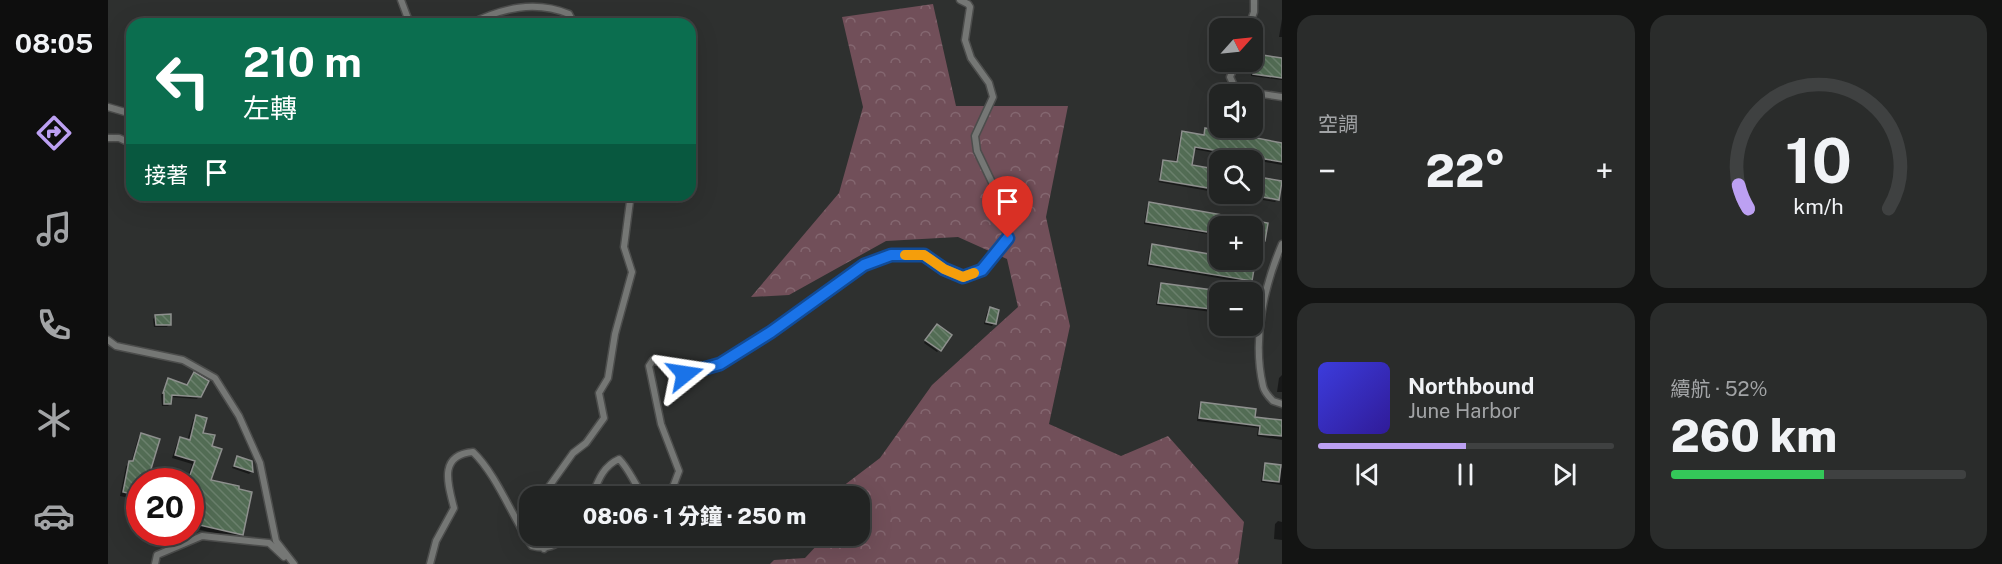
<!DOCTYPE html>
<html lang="zh-TW">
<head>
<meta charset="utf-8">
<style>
	:root { --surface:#222423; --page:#2a2c2b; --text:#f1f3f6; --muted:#a2a4a6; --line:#3f4141; --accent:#bca0f2 }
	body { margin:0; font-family:"Public Sans","Noto Sans TC",sans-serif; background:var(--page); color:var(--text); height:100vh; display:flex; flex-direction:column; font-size:22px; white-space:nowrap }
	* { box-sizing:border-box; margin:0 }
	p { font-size:20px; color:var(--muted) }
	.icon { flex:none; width:33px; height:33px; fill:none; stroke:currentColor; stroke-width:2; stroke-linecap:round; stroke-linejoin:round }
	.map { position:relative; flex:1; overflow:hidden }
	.drawer { display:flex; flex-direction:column; gap:15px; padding:15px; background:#131413; width:720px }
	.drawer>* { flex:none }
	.guide { position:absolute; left:18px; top:18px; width:570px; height:183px; border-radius:18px; box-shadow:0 6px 24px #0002,0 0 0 2px var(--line); background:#0b6e4f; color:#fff; overflow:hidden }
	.needle { width:39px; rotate:63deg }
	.fabs { position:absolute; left:1101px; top:18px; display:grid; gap:12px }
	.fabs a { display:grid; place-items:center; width:54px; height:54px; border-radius:12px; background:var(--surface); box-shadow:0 6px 24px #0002,0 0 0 2px var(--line); font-size:30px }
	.speed { position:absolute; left:18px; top:468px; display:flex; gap:12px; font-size:30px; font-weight:700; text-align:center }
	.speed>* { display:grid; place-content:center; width:78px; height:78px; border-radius:50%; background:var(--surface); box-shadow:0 6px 24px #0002,0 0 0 2px var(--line); line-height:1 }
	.speed .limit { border:9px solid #d22; background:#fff; color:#111 }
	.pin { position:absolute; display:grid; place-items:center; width:51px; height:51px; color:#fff; margin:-62px -26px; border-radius:50% 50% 50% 0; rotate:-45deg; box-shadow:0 0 6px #0007 }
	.pin .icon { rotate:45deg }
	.me { position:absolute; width:66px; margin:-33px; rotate:75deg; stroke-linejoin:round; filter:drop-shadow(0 0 4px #0008) }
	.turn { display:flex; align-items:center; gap:21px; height:126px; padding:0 18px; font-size:27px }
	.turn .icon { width:78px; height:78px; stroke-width:2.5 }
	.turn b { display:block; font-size:42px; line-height:51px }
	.then { display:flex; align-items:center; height:57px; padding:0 18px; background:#0003; gap:12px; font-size:22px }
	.big { font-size:45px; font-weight:800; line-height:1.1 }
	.drawer .card { flex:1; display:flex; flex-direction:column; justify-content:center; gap:9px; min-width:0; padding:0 21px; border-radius:18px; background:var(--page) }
	.drawer .dial { align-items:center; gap:0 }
	.dial svg { height:156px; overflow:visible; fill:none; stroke:var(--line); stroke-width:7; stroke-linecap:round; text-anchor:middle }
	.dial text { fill:var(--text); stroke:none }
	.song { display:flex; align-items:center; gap:18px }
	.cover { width:72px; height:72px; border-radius:9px; background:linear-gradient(135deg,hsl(240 70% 55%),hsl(250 70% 35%)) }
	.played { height:6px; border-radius:3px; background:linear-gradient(90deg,var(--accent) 50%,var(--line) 50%) }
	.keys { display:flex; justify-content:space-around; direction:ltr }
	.heat { display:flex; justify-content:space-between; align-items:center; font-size:33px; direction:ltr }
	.charge { height:9px; border-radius:4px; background:linear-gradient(90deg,#34c759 52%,var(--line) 0) }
	.drawer .tiles { flex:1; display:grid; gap:15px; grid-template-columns:repeat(2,1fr) }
	.trip { position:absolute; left:411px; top:486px; width:351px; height:60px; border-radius:18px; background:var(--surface); box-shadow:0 6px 24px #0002,0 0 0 2px var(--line); font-weight:800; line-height:60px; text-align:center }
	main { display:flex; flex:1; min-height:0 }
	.tabs { display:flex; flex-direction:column; width:108px; justify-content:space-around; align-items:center; background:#0e0e0e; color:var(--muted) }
	.tabs .icon { width:42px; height:42px }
	.tabs .selected { color:var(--accent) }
	.tabs b { font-size:27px; color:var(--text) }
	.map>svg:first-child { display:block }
	.forest { fill:url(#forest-crowns) }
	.shadow { fill:#0007 }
	.building { fill:url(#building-back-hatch); stroke:#8e908e; stroke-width:1.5 }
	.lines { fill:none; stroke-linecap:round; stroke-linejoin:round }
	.lane-casing { stroke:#4c4d4c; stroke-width:9 }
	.lane { stroke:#757775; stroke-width:6 }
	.route-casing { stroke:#114b97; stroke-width:15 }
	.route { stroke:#1a73e8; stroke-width:10 }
	.slow { stroke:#f59e0b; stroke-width:10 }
</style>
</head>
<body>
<main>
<nav class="tabs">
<b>08:05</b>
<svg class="icon selected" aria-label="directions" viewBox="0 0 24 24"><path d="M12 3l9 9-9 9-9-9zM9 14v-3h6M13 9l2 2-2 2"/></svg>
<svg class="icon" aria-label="music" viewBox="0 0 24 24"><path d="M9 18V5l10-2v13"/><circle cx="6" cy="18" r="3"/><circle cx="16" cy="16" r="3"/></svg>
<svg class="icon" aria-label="phone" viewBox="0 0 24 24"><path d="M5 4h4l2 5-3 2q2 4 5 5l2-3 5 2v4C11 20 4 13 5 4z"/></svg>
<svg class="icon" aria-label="climate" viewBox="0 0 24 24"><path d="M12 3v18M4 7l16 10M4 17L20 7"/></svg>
<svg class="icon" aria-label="car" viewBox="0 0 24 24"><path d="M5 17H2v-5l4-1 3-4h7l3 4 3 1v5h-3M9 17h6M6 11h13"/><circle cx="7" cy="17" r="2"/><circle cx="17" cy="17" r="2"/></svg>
</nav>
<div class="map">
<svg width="1174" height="564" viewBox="0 0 1174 564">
	<defs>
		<pattern id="forest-crowns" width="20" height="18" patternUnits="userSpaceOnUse" patternTransform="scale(1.5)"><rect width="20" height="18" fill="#714f59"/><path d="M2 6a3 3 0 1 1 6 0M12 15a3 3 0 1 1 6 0" fill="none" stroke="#846770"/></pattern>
		<pattern id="building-back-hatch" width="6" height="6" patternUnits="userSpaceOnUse" patternTransform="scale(1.5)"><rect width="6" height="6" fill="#526c54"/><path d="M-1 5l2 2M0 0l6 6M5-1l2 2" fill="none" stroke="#6a806c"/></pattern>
	</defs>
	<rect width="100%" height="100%" fill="#2e302f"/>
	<path class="forest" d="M825,4l23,102h112l-22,111 24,109 -21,98 72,32 47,-20 76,86 -6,42h-468l4,-4 31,-2 15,-16 1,-6h39v-40h-30l50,-38 52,-73 86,-78 -11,-48 -49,-22 -72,4 -97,54 -38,2 88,-104 24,-86 -21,-90z"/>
	<path class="shadow" d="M1174,19v18h-3z
		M1148,56l26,4v20l-31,-4 2,-17z
		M1097,130l77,15v20l-89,-16 -2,17 29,22 -61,-10 2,-14 3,-2 11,2 5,-29 2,-2 20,3z
		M1051,181l61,10v2l-62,-11z
		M1118,194h6l44,7 -1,1z
		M1042,203l116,21 -3,16 -2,3 -9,-1v-16h-32v10l-76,-12 3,-18z
		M1045,246l67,14 33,4 -3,16 -2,3 -101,-17 3,-18z
		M1053,284l59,9v20l-64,-8 3,-18z
		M882,309l4,14 -2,3 -8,-2 3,-12z
		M48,316l13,8 -2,3h-13l-1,-8z
		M817,341l13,10 -1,1 -13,-9z
		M86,374l5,22 -2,3 -27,-2v7l-2,2h-6l-1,-11 8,-15 17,6z
		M1174,375v17h-5l2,-14z
		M1094,403l52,15 28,4v18l-25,-4 1,-8 -61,-7 2,-15z
		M89,416l4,18 9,13 -1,34 32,53 -4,4 -45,-10 3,-15 -5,-1v-30h-50v18l-20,-4 6,-30 5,-3 7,-25 3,-3 8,36 39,5 4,-12 -20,-6 5,-15 4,-4 6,2 6,-21z
		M129,458l13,4 1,10 -2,2 -17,-6z
		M1157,465l17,3v19v-2l-21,-3 2,-14z
		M1170,521l4,1v18l-8,-1 1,-15z"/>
	<path class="building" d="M1148,54l26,4v20l-29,-4z
		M1097,128l77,15v19l-87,-15 -3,18 28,5v20l-60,-10 3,-20 14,2 5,-31 22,4z
		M1144,176l30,5 -3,19 -27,-5z
		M1041,202l119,21 -3,18 -13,-2v-13h-32v8l-74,-12z
		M1044,244l68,12v4h17l18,3 -3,18 -103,-17z
		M1053,283l59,8v19l-62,-7z
		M882,307l9,3 -3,14 -10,-2z
		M63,314v11h-15l-1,-10z
		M829,324l15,11 -11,16 -16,-11z
		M86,372l15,9 -8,16 -29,-2 -1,9h-7v-11h-1l5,-15 19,7z
		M1093,402l55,7 -1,8 27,3v16l-23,-2 1,-8 -61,-8z
		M88,415l11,3 -4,15 12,2 -3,11 10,3 -11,31 28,6v3l13,3 -9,43 -48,-11 3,-15 -8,-1v-26h-50v14l-17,-4 6,-31h4l8,-28 19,6 -9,30 39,6 5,-14 -20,-6 5,-18 10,3z
		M129,456l15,5 1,11 -19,-6z
		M1157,463l16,2 -2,17 -16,-2z"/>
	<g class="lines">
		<defs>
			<path id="lane" d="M293,0l9,24
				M362,24c32,-16 65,-24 99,-10l5,10
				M1140,28l6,-16v-12
				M1128,62l-6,15 6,13 46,7
				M0,107l24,7
				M0,138h11l13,6
				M1174,244c-18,42 -30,95 -19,142 1,5 6,11 10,15l9,3
				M0,340l8,6 67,14 32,18 24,38 21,47 16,78 18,23
				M437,496l3,-8 25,-35 13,-10 18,-25 -5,-25 9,-15 7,-44 17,-62 -8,-25 6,-46 4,-6
				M484,496c6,-15 11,-30 27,-37 11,11 15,25 25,37
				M551,496l14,-9 6,-16 -18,-47 -12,-58 4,-6 9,2 23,12 35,-10 51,-32 93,-67 27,-10h33l20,14 19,8 20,-7 25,-32 -6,-18 -4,-25 -21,-44 -2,-15 18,-39 -4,-14 -18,-25 -6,-18 5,-33 -2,-3 -8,-4
				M433,536l3,13
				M47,564l2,-9 45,-19 67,7 15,14
				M322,564l6,-23 18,-33c-6,-24 -16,-53 19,-56 24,23 39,65 59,94 15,4 23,0 35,-10"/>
		</defs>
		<use href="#lane" class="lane-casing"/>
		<use href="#lane" class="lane"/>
	</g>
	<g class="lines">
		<defs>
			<path id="route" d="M577,374l35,-10 51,-32 93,-67 27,-10h33l20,14 19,8 19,-7 26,-32"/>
		</defs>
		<use href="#route" class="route-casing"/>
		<use href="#route" class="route"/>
		<path class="slow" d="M797,255h19l20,14 19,8 11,-4"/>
	</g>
</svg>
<div class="fabs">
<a><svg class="needle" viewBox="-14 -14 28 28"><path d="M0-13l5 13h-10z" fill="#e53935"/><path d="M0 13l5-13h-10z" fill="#a2a4a6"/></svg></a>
<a><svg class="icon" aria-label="sound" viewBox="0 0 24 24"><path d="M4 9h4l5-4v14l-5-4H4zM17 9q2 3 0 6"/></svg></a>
<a><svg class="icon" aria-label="search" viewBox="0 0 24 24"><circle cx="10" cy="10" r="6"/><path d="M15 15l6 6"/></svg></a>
<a>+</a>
<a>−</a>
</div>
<div class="speed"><div class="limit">20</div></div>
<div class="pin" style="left:900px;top:238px;background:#d93025"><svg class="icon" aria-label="arrive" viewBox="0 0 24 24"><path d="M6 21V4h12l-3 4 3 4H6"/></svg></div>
<svg class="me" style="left:577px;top:374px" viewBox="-20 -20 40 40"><path d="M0-17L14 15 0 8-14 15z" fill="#1a73e8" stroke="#fff" stroke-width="4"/></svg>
<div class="trip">08:06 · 1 分鐘 · 250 m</div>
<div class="guide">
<div class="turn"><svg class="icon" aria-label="left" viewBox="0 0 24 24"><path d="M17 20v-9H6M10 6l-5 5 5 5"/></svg><div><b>210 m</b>左轉</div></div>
<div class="then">接著<svg class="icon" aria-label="arrive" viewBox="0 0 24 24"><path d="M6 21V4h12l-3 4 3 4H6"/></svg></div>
</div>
</div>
<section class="drawer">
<div class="tiles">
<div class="card"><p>空調</p>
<div class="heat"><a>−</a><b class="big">22°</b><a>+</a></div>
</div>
<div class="card dial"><svg viewBox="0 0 100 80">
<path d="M14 69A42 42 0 1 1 86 69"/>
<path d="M14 69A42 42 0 0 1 9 57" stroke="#bca0f2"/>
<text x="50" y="56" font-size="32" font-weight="700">10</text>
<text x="50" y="72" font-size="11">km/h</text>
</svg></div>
<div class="card">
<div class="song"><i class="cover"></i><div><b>Northbound</b><p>June Harbor</p></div></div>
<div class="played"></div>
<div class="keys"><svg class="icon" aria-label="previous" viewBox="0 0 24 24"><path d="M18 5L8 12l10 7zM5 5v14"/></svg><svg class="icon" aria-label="pause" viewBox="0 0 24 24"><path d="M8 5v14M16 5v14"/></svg><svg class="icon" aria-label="next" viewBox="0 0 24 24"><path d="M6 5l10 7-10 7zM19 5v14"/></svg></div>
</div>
<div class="card"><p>續航 · 52%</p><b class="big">260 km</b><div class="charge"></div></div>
</div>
</section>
</main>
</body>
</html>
